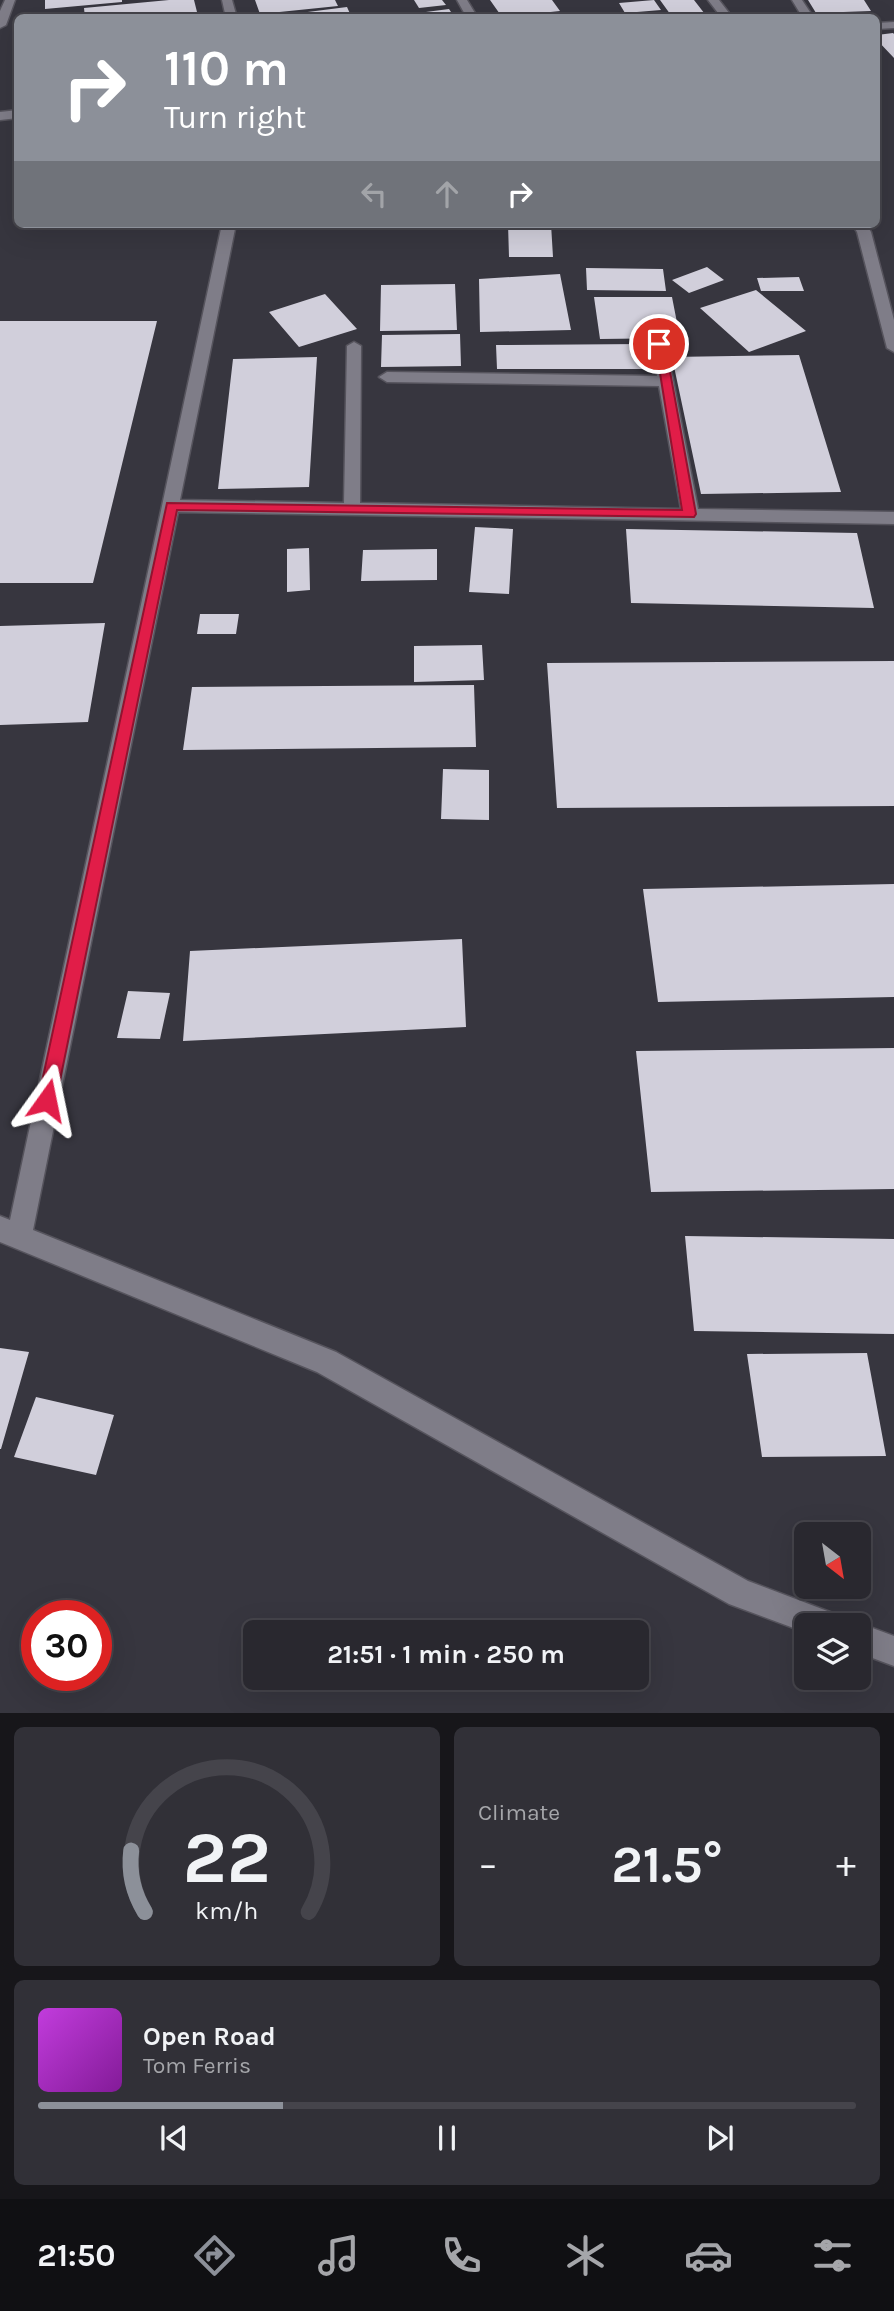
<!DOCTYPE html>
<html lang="en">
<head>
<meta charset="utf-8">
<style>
	:root { --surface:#29282f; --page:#313037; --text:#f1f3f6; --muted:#a5a6aa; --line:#45444b; --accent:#8c9099 }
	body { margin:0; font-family:Karla,sans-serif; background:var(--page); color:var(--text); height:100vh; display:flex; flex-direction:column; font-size:26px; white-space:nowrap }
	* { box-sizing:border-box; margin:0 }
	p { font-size:23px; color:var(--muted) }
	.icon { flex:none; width:38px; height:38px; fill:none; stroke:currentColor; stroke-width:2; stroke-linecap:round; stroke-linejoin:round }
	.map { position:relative; height:1713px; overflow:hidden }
	.side { display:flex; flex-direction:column; gap:14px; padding:14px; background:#17161a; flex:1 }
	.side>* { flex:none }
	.guide { position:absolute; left:14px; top:14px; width:866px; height:214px; border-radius:10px; box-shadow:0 7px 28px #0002,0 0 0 2px var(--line); background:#8c9099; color:#fff; overflow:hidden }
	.needle { width:46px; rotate:149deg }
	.fabs { position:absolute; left:794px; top:1522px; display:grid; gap:14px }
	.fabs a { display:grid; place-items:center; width:77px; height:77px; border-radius:10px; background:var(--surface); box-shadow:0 7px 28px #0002,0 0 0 2px var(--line); font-size:35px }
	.speed { position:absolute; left:21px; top:1600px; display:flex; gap:14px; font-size:35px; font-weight:700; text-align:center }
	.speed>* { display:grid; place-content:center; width:91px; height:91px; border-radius:50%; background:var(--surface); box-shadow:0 7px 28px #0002,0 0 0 2px var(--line); line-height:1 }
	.speed .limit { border:10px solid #d22; background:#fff; color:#111 }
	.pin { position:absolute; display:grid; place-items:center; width:60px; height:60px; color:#fff; margin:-30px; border:4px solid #fff; border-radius:50%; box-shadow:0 2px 7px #0007 }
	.me { position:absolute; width:77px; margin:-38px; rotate:12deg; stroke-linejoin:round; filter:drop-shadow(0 0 5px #0008) }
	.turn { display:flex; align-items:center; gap:24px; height:147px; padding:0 35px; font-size:32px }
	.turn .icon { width:91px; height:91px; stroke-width:2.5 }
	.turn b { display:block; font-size:49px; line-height:60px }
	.lanes { display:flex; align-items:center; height:66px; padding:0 35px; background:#0003; justify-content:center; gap:35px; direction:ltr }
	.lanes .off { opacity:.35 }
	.big { font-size:52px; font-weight:700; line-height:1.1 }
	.side .tile { flex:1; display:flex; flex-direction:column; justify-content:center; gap:10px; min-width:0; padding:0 24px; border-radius:10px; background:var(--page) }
	.side .dial { align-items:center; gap:0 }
	.dial svg { height:182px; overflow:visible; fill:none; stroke:var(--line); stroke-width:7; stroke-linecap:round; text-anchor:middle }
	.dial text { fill:var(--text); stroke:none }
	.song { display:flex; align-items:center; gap:21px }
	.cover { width:84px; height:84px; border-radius:10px; background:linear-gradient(135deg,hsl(290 70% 55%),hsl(290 70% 35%)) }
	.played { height:7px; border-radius:4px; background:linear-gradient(90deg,var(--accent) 30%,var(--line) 30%) }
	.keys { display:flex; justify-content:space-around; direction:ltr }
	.heat { display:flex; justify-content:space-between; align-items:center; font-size:38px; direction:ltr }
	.side .tiles { flex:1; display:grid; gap:14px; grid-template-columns:1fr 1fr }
	.tile:last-child { grid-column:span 2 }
	.trip { position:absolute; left:243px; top:1620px; width:406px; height:70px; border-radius:10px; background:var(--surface); box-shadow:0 7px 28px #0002,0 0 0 2px var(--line); font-weight:700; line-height:70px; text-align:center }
	.dock { display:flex; height:112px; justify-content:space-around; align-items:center; background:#101013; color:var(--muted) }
	.dock .icon { width:49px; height:49px }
	.dock .active { color:var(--accent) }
	.dock b { font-size:32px; color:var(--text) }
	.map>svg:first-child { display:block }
	.building { fill:#d1cfdb }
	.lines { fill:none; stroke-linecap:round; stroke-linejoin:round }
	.minor-casing { stroke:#56545d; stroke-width:3 }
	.minor { fill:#7f7d88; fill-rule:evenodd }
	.route { fill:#e11d48; stroke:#92132f; stroke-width:2 }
</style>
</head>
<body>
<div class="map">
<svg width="894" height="1713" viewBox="0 0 894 1713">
	<rect width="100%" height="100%" fill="#37363f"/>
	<path class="building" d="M45,0h77v2l-77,7z
		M169,0h25l4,16 -113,2 -1,-10z
		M255,0h80l3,6 -78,8z
		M414,0h28l4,5 -27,3z
		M490,0h62l8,11 -58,6z
		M654,0l7,10 -36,3 -6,-10z
		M660,0h34l14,18h-35z
		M808,0h56l7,11 -55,2z
		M347,7l5,11h-76v-2z
		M449,9l6,9h-60v-2z
		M893,33l1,1v24l-17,-18v-5z
		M508,224h43l2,33h-44z
		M707,267l17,13 -35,13 -17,-13z
		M586,268l77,1 3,22 -79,-1z
		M560,274l11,56 -91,2 -1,-53z
		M799,277l5,14h-43l-4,-13z
		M455,284l2,46 -77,1 1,-46z
		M756,290l50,41 -57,21 -49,-44z
		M325,294l32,35 -58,18 -30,-35z
		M594,297h78l8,41 -80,1z
		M0,321h157l-64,262h-93z
		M460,334l1,32 -80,1 1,-32z
		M643,344l4,25h-150l-1,-24z
		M799,355l42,137 -140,2 -29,-137z
		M317,357l-8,130 -91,2 15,-130z
		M475,527l38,2 -4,65 -40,-2z
		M626,529l231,4 17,75 -243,-5z
		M309,548l1,42 -23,2v-43z
		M437,549v31l-76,1 2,-31z
		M200,614h39l-3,20h-39z
		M105,623l-17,99 -88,3v-99z
		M482,645l2,35 -70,2v-36z
		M894,661v145l-337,2 -10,-145z
		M474,685l2,62 -293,3 9,-63z
		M443,769l46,1v50l-48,-1z
		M894,884v113l-236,5 -15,-113z
		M462,939l4,88 -283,14 7,-90z
		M128,991l42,2 -10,46 -43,-1z
		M894,1048v141l-243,3 -15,-141z
		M685,1236l209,3v95l-200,-3z
		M0,1348l29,4 -28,97h-1z
		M867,1353l19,103 -124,1 -15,-103z
		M36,1397l78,18 -18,60 -82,-18z"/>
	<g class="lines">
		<defs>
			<path id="minor" d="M5,0h10l-9,25 -6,3v-17z
				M222,0h10l5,18h-11z
				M457,0h10l11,18h-11z
				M708,0h11l14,18h-11z
				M792,0h10l12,18h-11z
				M894,22v6l-17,1v-6z
				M18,110v8l-18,2v-8z
				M222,224h14l-56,276 164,3 3,-157 7,-4 7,4 -1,157 321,6 -22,-123 -272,-4 -8,-5 8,-5 270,4 -5,-32 7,-4 7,4 32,165 196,3v12l-716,-12 -145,718 303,122 412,229 90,34 4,11h-35v7l-78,-29 -412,-232 -317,-130v-26l10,4z
				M852,224h14l5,8 23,88v32l-7,-4 -30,-116z
				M859,1623l35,13v30l-35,-13v-27h-7z"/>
		</defs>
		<use href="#minor" class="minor-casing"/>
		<use href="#minor" class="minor"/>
	</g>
	<path class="route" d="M655,342l10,2 31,170 -2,3 -517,-7 -121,590 -2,6 -7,3 -6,-3 -3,-6 129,-597 515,7z"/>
</svg>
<div class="fabs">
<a><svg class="needle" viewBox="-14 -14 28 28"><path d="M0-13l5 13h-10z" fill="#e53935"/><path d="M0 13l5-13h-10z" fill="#a5a6aa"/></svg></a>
<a><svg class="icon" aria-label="layers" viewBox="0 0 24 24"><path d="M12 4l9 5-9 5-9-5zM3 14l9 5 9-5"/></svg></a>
</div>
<div class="speed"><div class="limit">30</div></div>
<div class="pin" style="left:659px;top:344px;background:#d93025"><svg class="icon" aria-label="arrive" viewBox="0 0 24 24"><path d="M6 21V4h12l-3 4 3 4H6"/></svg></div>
<svg class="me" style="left:47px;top:1100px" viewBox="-20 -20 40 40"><path d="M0-17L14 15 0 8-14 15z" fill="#e11d48" stroke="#fff" stroke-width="4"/></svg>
<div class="trip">21:51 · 1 min · 250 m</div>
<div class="guide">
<div class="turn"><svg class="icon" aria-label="right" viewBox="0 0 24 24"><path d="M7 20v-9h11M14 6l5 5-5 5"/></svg><div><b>110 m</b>Turn right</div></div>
<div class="lanes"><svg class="icon off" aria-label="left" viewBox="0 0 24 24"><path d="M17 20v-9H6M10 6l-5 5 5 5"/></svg><svg class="icon off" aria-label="ahead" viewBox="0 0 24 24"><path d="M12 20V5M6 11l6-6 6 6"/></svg><svg class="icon" aria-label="right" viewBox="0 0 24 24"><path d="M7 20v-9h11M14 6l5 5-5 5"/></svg></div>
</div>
</div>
<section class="side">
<div class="tiles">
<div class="tile dial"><svg viewBox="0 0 100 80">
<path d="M14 69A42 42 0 1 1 86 69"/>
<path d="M14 69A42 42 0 0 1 8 42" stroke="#8c9099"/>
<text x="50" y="56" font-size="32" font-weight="700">22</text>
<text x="50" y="72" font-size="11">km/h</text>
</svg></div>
<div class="tile"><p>Climate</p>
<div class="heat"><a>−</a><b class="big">21.5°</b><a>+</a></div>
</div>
<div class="tile">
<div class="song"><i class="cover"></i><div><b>Open Road</b><p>Tom Ferris</p></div></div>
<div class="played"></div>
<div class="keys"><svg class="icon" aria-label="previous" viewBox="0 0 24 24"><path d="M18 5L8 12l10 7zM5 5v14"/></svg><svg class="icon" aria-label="pause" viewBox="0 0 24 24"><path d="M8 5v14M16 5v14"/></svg><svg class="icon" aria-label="next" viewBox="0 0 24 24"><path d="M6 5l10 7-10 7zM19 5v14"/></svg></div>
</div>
</div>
</section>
<nav class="dock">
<b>21:50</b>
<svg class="icon active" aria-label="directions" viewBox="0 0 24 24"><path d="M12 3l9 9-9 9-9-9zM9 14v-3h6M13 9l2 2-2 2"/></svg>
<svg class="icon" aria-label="music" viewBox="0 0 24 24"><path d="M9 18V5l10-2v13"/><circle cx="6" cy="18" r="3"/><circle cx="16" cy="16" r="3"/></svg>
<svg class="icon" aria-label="phone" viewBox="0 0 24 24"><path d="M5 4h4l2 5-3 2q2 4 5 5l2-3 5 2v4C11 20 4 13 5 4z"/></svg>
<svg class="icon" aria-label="climate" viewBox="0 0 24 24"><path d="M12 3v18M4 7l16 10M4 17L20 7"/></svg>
<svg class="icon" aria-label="car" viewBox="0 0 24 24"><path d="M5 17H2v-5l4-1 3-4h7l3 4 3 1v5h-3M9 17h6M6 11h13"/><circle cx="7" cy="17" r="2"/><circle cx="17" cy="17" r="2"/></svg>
<svg class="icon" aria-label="filters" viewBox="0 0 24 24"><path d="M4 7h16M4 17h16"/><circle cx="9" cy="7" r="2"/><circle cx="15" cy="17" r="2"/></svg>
</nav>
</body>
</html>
